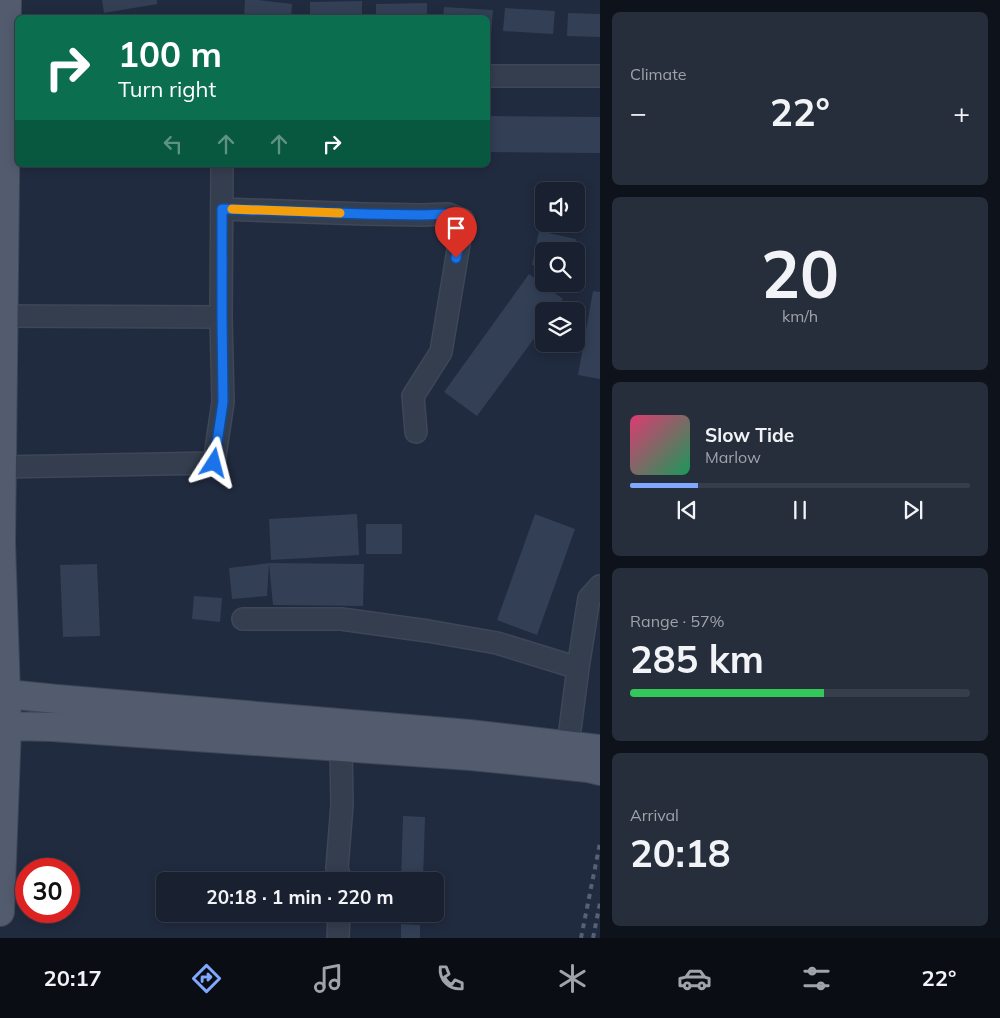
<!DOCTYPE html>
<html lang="en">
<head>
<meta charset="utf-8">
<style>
	:root { --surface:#19202f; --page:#262d3b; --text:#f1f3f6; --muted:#9fa3aa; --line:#373e4b; --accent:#80a8ff }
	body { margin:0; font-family:Mulish,sans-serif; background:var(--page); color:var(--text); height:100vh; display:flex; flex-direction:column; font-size:19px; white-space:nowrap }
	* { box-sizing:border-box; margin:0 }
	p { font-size:16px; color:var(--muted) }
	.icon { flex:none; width:28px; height:28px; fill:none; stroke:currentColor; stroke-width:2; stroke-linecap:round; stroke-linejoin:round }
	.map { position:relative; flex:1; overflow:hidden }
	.drawer { display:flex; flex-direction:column; gap:12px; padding:12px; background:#0e121a; width:400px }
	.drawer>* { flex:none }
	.guide { position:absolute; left:15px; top:15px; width:475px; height:152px; border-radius:8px; box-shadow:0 2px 12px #0003,0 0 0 1px var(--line); background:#0b6e4f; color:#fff; overflow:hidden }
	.tools { position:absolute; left:535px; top:182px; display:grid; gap:10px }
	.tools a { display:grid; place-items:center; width:50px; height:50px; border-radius:8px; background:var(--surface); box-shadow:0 2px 12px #0003,0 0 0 1px var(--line); font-size:25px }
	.speed { position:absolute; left:15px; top:858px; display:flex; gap:10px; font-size:25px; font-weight:700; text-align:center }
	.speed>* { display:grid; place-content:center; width:65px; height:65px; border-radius:50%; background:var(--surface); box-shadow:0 2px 12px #0003,0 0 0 1px var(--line); line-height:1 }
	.speed .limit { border:8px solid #d22; background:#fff; color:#111 }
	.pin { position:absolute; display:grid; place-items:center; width:42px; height:42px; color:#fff; margin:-51px -21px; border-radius:50% 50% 50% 0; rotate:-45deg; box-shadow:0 0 5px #0007 }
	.pin .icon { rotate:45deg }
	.me { position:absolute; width:55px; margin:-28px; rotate:9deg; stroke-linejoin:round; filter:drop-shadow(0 0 4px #0008) }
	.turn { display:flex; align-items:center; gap:18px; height:105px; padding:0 20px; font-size:22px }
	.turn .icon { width:65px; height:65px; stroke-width:2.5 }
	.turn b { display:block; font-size:35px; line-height:42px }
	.lanes { display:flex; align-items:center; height:48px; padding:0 20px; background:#0003; justify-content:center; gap:25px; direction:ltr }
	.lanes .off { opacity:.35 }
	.big { font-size:38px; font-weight:700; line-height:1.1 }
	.drawer .widget { flex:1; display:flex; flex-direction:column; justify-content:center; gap:8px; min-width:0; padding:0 18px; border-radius:8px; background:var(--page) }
	.drawer .dial { align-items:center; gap:0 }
	.dial b { font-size:65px; line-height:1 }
	.song { display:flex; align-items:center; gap:15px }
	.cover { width:60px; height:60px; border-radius:8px; background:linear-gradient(135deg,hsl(340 70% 55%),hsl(150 70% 35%)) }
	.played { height:5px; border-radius:2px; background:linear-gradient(90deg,var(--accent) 20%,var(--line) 20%) }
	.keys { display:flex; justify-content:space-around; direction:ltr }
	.heat { display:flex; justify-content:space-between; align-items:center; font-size:28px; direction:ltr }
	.charge { height:8px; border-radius:4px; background:linear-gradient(90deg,#34c759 57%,var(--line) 0) }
	.trip { position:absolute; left:156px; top:872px; width:288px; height:50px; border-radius:8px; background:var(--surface); box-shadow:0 2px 12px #0003,0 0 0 1px var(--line); font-weight:700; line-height:50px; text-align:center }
	.tabs { display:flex; height:80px; justify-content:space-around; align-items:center; background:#0a0d13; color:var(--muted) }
	.tabs .icon { width:35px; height:35px }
	.tabs .on { color:var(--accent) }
	.tabs b { font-size:22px; color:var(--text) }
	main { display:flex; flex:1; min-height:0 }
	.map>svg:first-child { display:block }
	.building { fill:#323f55 }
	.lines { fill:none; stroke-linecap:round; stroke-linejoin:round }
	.minor-casing { stroke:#3e4757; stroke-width:24 }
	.major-casing { stroke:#3e4757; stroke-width:30 }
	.minor { stroke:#353e4f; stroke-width:21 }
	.major { stroke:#535c6f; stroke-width:28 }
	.rail { stroke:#566176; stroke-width:4; stroke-dasharray:5 5; stroke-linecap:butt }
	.route-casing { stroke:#114b97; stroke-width:12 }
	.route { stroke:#1a73e8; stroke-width:9 }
	.slow { stroke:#f59e0b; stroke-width:9 }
</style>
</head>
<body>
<main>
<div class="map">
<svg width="600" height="938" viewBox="0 0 600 938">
	<rect width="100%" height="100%" fill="#212b3f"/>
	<path class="building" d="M102,0h55v4l-53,9z
		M245,0h13l34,4 -1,14h-47z
		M362,1v17h-52v-16z
		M427,3v15h-51v-14z
		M444,7l49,3 -2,26h-3v-18h-45z
		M505,8l50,3 -2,23 -50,-3z
		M568,13l32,1v23l-33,-1z
		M488,116l112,1v36l-112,-1z
		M539,231l37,8 -3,12h-29v17l-12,-3z
		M529,274l34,25 -9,12h-10v14l-67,91 -33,-24z
		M593,291l7,1v87l-22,-4z
		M357,514l2,41 -88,5 -2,-41z
		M535,514l40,15 -38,106 -40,-15z
		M366,524h36v30h-36z
		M269,563l-2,33 -35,3 -3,-31z
		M269,563l95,1 -1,42 -90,-1z
		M97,564l3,72 -37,1 -3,-72z
		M194,596l28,2 -2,24 -28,-3z
		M403,816l22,1 -2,64h-22z
		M401,924l19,1v13h-19z"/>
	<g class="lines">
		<defs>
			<path id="minor" d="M488,76h112
				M222,209l143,5 57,1 26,-1 15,6 -22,132 -28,44 3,36
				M3,316l218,1
				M1,467l213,-4 9,-61 -2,-85 1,-152
				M243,619h98l87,12 69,12 81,25
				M568,745l10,-77 11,-70 11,-12
				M341,747l1,58 -5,63 4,13
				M338,938l1,-24"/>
			<path id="major" d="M7,694l50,5 412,35 131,15
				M7,726l45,1 419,29 117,12 12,3
				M0,912l7,-186 -6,-183 6,-543"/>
		</defs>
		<use href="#minor" class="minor-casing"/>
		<use href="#major" class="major-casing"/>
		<use href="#minor" class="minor"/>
		<use href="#major" class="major"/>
		<path class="rail" d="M581,938l19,-95
			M593,938l7,-35"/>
	</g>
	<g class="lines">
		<defs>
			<path id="route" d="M214,463l9,-61 -1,-85v-108l143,5 57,1 26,-1 15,6 -7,38"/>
		</defs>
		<use href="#route" class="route-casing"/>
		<use href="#route" class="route"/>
		<path class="slow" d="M232,209l108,4"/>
	</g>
</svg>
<div class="tools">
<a><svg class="icon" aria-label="sound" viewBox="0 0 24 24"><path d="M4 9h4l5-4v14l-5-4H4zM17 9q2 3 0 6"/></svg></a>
<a><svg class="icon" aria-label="search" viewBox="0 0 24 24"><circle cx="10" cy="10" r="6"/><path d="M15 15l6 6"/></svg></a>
<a><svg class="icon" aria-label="layers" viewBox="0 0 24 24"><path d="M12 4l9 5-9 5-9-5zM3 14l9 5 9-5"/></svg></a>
</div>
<div class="speed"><div class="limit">30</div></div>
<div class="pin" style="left:456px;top:258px;background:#d93025"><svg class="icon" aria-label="arrive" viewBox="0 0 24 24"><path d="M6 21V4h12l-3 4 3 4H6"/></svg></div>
<svg class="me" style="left:214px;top:463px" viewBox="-20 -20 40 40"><path d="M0-17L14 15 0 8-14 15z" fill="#1a73e8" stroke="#fff" stroke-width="4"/></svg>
<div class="trip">20:18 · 1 min · 220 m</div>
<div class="guide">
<div class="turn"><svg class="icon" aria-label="right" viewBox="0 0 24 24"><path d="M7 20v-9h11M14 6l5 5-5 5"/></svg><div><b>100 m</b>Turn right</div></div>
<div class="lanes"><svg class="icon off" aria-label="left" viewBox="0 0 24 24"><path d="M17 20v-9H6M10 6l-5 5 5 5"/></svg><svg class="icon off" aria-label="ahead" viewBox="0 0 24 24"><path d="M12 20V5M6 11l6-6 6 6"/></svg><svg class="icon off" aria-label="ahead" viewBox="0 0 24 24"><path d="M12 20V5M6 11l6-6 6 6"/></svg><svg class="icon" aria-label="right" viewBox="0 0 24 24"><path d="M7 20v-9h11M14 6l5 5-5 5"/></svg></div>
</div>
</div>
<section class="drawer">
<div class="widget"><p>Climate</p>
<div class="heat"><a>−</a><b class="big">22°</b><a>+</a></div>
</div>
<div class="widget dial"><b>20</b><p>km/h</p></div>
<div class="widget">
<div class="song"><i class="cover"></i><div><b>Slow Tide</b><p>Marlow</p></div></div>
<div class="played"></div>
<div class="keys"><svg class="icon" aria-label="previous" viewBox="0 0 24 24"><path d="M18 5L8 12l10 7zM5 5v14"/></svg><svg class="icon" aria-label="pause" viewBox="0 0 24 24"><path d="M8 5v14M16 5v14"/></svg><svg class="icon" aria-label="next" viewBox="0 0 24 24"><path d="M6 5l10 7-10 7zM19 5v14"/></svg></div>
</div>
<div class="widget"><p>Range · 57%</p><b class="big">285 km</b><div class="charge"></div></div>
<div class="widget"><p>Arrival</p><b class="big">20:18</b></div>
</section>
</main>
<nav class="tabs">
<b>20:17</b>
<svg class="icon on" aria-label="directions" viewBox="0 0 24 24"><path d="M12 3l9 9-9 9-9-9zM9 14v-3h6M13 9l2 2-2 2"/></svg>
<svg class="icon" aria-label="music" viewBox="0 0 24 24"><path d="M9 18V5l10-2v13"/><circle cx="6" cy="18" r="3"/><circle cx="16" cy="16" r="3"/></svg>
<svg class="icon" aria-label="phone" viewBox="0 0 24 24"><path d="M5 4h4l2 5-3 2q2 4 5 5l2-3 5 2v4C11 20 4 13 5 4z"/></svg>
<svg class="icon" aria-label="climate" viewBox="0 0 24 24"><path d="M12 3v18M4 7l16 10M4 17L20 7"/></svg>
<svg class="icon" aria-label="car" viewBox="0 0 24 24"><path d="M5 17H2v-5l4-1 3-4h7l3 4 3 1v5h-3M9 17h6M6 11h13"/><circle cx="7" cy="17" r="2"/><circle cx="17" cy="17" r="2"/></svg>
<svg class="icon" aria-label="filters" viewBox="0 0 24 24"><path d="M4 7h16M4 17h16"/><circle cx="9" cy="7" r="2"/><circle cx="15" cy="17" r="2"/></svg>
<b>22°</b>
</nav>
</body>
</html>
